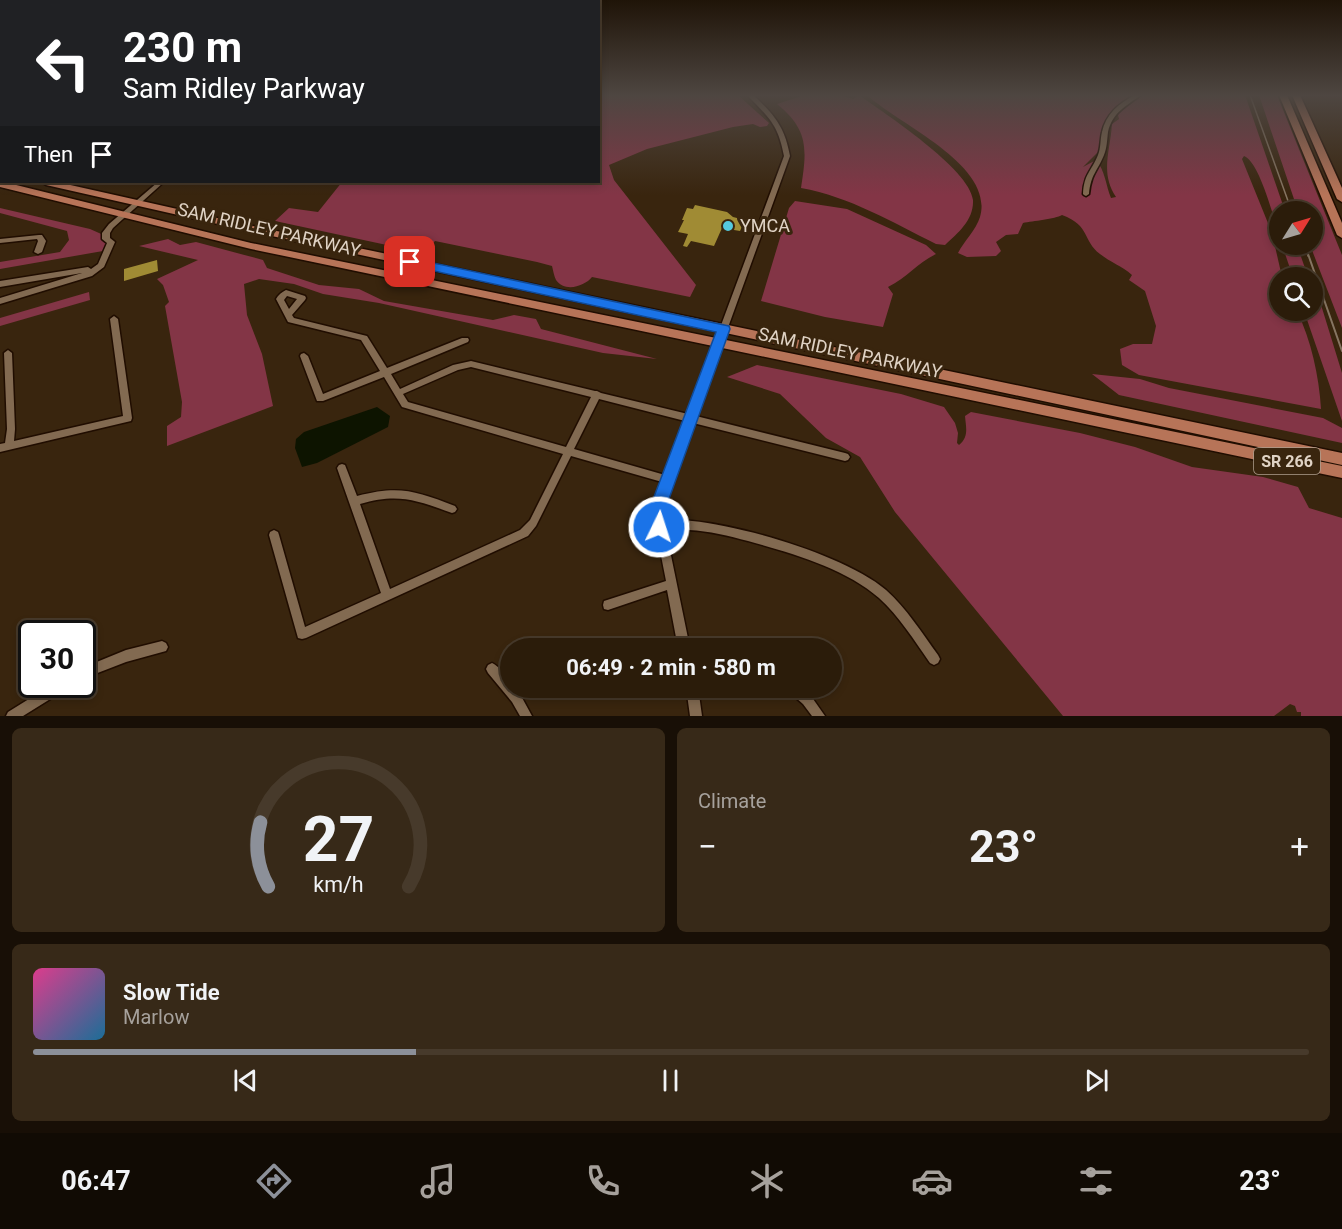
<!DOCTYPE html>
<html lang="en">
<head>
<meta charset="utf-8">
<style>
	:root { --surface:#2b1c0a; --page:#372918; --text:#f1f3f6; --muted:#a6a19c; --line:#473a2b; --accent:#8c9099 }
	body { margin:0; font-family:Roboto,sans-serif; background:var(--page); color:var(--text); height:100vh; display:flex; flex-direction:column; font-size:22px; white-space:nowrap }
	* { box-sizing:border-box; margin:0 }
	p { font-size:20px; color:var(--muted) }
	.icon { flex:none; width:33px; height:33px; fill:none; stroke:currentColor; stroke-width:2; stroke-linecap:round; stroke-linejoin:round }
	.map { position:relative; height:716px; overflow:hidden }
	.sheet { display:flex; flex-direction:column; gap:12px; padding:12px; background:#180f06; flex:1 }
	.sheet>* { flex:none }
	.top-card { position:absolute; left:0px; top:0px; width:600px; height:183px; box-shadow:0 3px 9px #0003,0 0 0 2px var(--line); background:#202124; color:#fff; overflow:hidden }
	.needle { width:39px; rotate:53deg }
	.buttons { position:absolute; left:1269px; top:201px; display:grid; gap:12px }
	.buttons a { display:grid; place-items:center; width:54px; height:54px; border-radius:50%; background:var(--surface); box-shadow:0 3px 9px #0003,0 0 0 2px var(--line); font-size:30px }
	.speed { position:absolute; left:18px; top:620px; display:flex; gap:12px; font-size:30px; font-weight:700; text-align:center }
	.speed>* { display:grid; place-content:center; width:78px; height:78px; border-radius:50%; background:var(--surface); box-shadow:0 3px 9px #0003,0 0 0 2px var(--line); line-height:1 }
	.speed .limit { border:3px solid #111; border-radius:9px; background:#fff; color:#111 }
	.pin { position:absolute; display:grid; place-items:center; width:51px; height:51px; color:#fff; margin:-26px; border-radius:12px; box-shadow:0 3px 9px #0006 }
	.me { position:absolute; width:66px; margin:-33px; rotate:4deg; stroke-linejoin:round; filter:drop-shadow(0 0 4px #0008) }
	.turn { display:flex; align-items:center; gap:21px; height:126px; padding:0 24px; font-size:27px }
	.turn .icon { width:78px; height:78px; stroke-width:2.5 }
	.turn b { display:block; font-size:42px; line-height:51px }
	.then { display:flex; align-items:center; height:57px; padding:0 24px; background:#0003; gap:12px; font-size:22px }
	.big { font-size:45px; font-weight:700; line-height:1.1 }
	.sheet .tile { flex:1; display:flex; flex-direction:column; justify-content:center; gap:9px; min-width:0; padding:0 21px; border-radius:9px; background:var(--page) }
	.sheet .dial { align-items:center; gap:0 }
	.dial svg { height:156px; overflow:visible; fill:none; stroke:var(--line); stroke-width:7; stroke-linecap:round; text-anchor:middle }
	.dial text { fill:var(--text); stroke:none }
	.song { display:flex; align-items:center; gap:18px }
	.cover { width:72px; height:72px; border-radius:9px; background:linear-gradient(135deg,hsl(330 70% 55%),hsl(200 70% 35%)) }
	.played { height:6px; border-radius:3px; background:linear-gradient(90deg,var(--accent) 30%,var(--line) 30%) }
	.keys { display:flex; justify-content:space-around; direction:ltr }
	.heat { display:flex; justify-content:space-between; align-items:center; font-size:33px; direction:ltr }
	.sheet .tiles { flex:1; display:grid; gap:12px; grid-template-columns:1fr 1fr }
	.tile:last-child { grid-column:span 2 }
	.trip { position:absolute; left:500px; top:638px; width:342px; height:60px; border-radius:30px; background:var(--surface); box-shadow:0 3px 9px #0003,0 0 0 2px var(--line); font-weight:700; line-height:60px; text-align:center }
	.tab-bar { display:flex; height:96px; justify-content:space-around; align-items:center; background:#110b04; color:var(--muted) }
	.tab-bar .icon { width:42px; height:42px }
	.tab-bar .selected { color:var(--accent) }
	.tab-bar b { font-size:27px; color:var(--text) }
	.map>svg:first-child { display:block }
	.forest { fill:#833546 }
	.water { fill:#0d1400 }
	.building { fill:#a08b34 }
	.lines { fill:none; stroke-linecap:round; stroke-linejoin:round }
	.street-casing { stroke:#200d00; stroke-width:3 }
	.primary-casing { stroke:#200d00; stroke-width:3 }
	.street { fill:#826a51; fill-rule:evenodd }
	.primary { fill:#b77458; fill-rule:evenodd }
	.rail-far1 { stroke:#867562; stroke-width:1.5 }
	.rail { stroke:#867562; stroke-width:2 }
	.route { fill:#1a73e8; stroke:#114b97; stroke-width:1.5 }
	.poi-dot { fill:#55cade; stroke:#39250e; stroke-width:2 }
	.labels { text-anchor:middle; stroke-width:6; stroke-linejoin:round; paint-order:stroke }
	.shield { fill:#39250e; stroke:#ae9f8e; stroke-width:1.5 }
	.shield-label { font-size:16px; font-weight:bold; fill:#e0d3c5 }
	.poi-label { font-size:18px; fill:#e0d3c5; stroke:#39250e; text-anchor:start }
	.street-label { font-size:18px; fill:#e0d3c5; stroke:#39250e }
</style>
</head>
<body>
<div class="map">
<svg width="1342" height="716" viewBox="0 0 1342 716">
	<rect width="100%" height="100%" fill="#39250e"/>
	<path class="forest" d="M599,95h139l31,28 -2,3 -7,1 -7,-3 -20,3 -86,22 -38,16 5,15 82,105 -6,12 -98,-20c-7,9 -27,16 -36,3 -2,-4 -3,-10 -4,-14l-15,-4 -102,-21 -11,12 -149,-32 14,-13 29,4 24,-30h256z
		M805,95h35l13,4 6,-4c25,18 111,74 114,105 1,20 -15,33 -28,45l-9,-1c-44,-22 -86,-47 -135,-56 6,-39 8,-58 -24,-84z
		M867,95h266l-15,10 -5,13 -11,13v17l-19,19 13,-7c9,10 10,26 15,38l5,-1c-16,-24 -6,-45 -4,-73l7,-5 -1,-4 5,-10 18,-10h104l40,116 -5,1 -1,24c-5,-18 -20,-75 -35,-80l-2,3 30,74 10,44 -2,1v32l17,1c14,29 22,65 24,98l-182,-34 -17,-10 -2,-16 13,-5h19l4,-18 -11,-35 -16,-11 3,-5c-10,-9 -22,-13 -32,-21 -18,-14 -9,-28 -38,-39 -7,4 -29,6 -39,8l-5,11 -12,1 -10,7 5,9 -5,5 -29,1 -9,-4c6,-12 18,-23 22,-36 15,-52 -82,-93 -113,-122z
		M1259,95h18l65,160v73l-32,-83 2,-1v-32l-14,-1z
		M795,201l52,8 79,36 10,9c-19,9 -29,24 -48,33l5,7 -10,33 -58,-10 -64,-16 28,-93z
		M0,208l90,21 18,8 -5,14 -103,18v-7l60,-10 9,-12 -2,-9 -67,-18z
		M168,239l12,6 16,-3 67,18 4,8 52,17 40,4 25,12 109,19 21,-5 22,4 5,10 116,30 -54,-6 -224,-50 -56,-9 -29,-10 -35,-5 -15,5 3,31 15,39 11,52 -106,40v-20l14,-9 1,-15 -17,-96 4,-4 -6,-17 -6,-6 41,-19 -59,-14z
		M1282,245h15l11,32h-15z
		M1313,285l5,10 24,78v48l-38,-110 8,-1z
		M89,292l1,8 -90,26v-8z
		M757,365l144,29 43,13 11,16 3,10 -1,10 2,2c10,-8 7,-17 6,-29l6,-4 109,21 55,14 57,20 71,10 35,10 11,21 33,10v198h-41v-4h-4l-2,-6 -5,-2 -16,12h-211l-168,-204 -35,-55 -34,-19 -46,-44 -53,-17z
		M1092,374l48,5 29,9 154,30 19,10v15l-223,-48z"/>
	<path class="water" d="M377,407l13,9 -2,11 -71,36 -15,4 -7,-19 1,-9 8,-7z"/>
	<path class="building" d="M695,205l32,7 6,5 12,3 -5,11 -18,-3 -8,18 -23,-5 -4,6 -4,-1 5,-12 -10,-2 6,-12h-2l5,-12 6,1z
		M157,260l1,11 -34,10v-12z"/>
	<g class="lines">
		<defs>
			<path id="street" d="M747,95h6c21,19 32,32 37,61l-94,260 149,37 3,1 2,3 -2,3 -3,1 -152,-38 -31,87 2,12c9,-1 19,-2 28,-1 52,5 154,35 194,69 21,19 36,43 52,65l2,4 -2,4 -4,2 -4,-2c-16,-23 -31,-47 -51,-65 -34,-30 -88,-45 -131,-57 -19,-5 -39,-10 -59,-11 -8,-1 -15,0 -23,1l24,117h-12l-11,-58 -59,20 -4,-1 -1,-4 1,-4 62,-20 -10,-51 -2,-3 1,-2 -3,-15 10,-28 -91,-26 -35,70 -8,10 -222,102 -4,1 -4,-1 -29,-103 1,-3 4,-2 4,2 1,3 26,92 76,-34 -44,-125 2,-3 3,-1 3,1 12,31c43,-11 58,-5 98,10l2,3 -2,3 -3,1c-36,-13 -54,-20 -92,-9l30,85 130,-59 10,-10 33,-66 -161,-47 -18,-30 -61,24h-6l-17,-45 1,-2 3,-1 4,3 15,38 57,-23 -19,-31 -73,-18 -12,-23c2,-4 6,-7 10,-9l19,6 1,2 -1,2 -13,15 2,3 73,18 20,32 75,-30h6l1,2 -1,2 -77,32 9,15 53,-24 18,-4 124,30h2l4,2 87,21 96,-258c-6,-32 -15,-38 -37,-61zM287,296l10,3 -8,10 -5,-9zM471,367l120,30 -25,50 -158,-45 -5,-8 55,-24zM599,399l86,22 -20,54 -91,-26z
				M1135,95h6c-15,11 -29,18 -33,37 -1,8 -1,16 -4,23 -7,17 -13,19 -15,39l-3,2 -2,-1 -1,-1c1,-20 8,-22 15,-39 3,-7 2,-15 4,-23 4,-18 17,-29 33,-37z
				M2,112v4l-2,1v-4z
				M158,182h6l-51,46 -3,5v5l5,4 -11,25 -12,9 -92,28v-6l82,-25 -82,14v-6l88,-14 3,2 7,-5 9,-21 -5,-4v-6l7,-9z
				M39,235h3l4,6 -4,11 -4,2 -4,-2 4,-11 -1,-2 -37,4v-4z
				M114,316l4,3 14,99 -1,3 -131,31v-8l5,-1 2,-14 -3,-76 4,-3 4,3 3,76 -1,12 109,-25 -13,-97z
				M162,641l4,2 2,4 -2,4 -40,11 -44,17v-11l44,-18z
				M492,663c8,4 18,16 18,24h4l6,7 12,22h-12l-8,-14 -24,-29 -2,-4 2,-4z
				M53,684h17l-2,4 -45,28h-17l2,-4z
				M686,687h12l4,29h-12z
				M786,687h15l10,9 14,20h-13l-9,-12 -15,-13z"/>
			<path id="primary" d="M1279,95h8l55,128v15l-5,-3z
				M1292,95h8l42,93v14l-5,-3z
				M0,165l2,1v6l-2,-1z
				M0,181l251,62 1091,223v12l-1091,-229 -251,-62z
				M41,182h16l196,44 1089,227v12l-1089,-233 -207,-47z"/>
		</defs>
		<use href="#street" class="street-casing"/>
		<use href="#primary" class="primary-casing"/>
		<use href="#street" class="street"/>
		<use href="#primary" class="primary"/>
		<path class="rail-far1" d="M1250,95l42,117
			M1304,244l4,12"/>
		<path class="rail" d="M1308,254l34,97"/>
	</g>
	<linearGradient id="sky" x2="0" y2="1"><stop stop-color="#1f1408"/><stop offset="0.49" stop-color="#4e4641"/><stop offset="1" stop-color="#4e4641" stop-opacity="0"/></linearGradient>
	<rect width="1342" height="195" fill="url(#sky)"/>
	<path class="route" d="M410,258l319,68 1,3 -65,181 2,17 -2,5 -6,2 -6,-2 -4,-22 67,-178 -310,-67v-6z"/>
	<circle class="poi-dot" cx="728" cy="226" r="6"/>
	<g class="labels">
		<rect class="shield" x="1254" y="448" width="66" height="26" rx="4.5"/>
		<g class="shield-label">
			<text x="1287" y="467">SR 266</text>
		</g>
		<g class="poi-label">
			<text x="740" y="232">YMCA</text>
		</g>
		<g class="street-label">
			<text transform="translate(269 230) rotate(13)" y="6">SAM RIDLEY PARKWAY</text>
			<text transform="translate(850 353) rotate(12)" y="6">SAM RIDLEY PARKWAY</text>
		</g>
	</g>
</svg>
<div class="buttons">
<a><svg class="needle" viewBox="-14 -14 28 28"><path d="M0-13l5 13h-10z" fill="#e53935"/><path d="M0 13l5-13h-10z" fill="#a6a19c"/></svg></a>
<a><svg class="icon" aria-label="search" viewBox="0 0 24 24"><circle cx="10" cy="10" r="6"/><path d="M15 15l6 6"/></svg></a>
</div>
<div class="speed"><div class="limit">30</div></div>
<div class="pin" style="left:410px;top:262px;background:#d93025"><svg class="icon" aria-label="arrive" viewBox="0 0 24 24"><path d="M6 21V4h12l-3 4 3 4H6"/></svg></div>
<svg class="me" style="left:659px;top:527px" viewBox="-20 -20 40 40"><circle r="17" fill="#1a73e8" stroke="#fff" stroke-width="3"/><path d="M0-11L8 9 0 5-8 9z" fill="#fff"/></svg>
<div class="trip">06:49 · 2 min · 580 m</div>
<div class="top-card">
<div class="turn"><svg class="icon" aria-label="left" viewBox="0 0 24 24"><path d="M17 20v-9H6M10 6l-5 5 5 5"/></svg><div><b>230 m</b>Sam Ridley Parkway</div></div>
<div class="then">Then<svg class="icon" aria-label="arrive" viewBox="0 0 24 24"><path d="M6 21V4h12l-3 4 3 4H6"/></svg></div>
</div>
</div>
<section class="sheet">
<div class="tiles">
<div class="tile dial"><svg viewBox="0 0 100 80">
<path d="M14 69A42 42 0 1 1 86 69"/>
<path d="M14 69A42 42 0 0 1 10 36" stroke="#8c9099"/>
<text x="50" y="56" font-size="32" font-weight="700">27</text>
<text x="50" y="72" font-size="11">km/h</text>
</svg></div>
<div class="tile"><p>Climate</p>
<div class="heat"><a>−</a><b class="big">23°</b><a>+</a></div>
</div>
<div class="tile">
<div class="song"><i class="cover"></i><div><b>Slow Tide</b><p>Marlow</p></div></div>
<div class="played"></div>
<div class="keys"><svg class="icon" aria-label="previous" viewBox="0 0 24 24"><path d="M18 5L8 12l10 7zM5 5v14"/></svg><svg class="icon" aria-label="pause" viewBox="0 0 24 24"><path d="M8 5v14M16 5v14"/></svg><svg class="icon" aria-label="next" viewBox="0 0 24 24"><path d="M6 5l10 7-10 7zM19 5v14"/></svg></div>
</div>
</div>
</section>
<nav class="tab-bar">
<b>06:47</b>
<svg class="icon selected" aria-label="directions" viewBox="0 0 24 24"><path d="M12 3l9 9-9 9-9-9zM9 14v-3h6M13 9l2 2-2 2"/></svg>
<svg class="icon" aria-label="music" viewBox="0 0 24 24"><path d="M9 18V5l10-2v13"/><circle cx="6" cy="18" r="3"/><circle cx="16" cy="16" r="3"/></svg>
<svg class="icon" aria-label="phone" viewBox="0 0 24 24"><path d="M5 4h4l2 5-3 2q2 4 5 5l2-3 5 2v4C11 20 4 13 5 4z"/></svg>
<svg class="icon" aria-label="climate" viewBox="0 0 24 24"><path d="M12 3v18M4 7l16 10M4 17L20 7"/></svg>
<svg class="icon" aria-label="car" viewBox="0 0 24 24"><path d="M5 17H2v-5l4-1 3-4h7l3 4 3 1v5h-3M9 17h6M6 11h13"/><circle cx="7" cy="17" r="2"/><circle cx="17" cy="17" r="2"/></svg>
<svg class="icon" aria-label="filters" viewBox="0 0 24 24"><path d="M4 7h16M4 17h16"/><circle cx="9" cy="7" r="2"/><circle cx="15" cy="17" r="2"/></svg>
<b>23°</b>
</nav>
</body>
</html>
